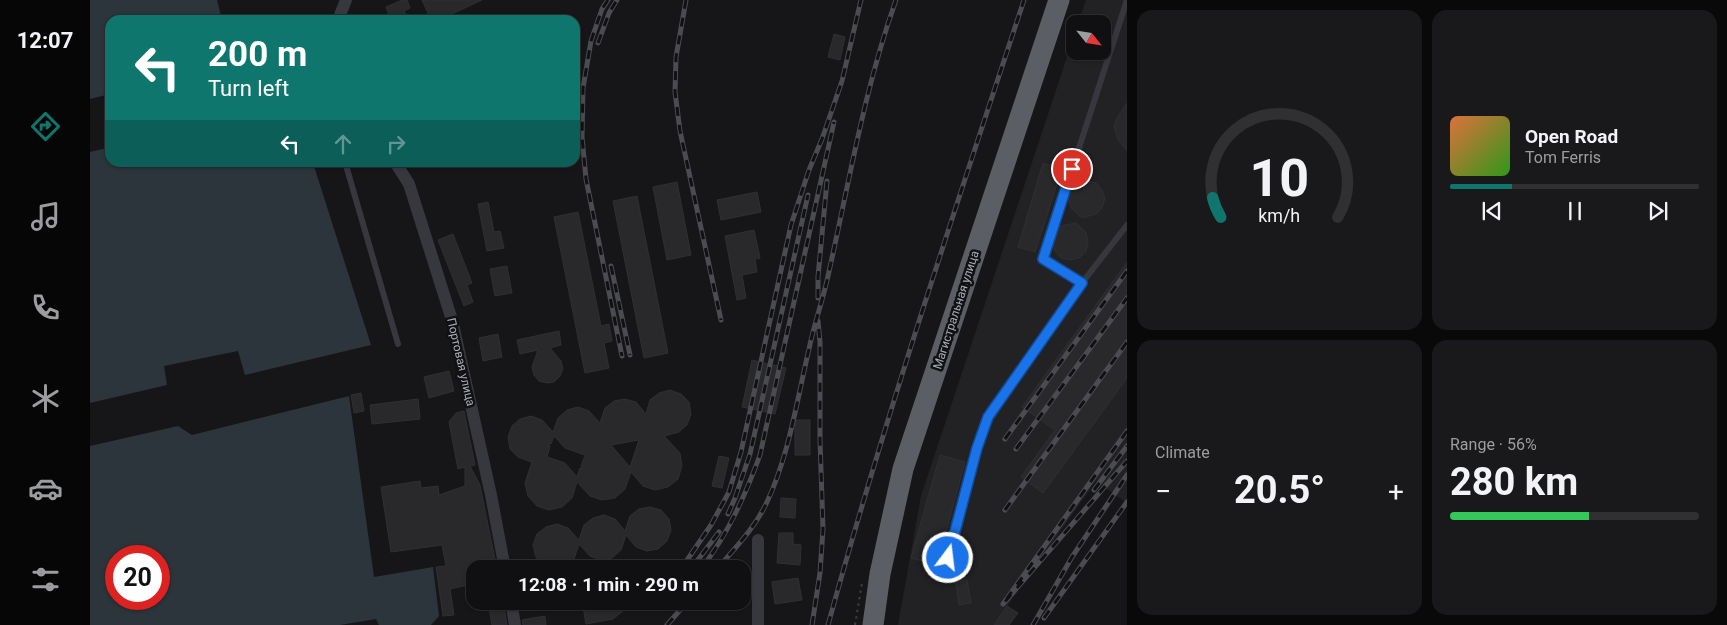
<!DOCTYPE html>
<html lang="en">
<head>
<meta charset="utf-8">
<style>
	:root { --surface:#101012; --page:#19191b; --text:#f1f3f6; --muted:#9c9d9f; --line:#303032; --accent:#0f766e }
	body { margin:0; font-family:Roboto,sans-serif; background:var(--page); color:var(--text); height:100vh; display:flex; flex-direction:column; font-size:19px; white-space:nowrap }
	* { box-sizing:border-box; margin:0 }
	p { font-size:16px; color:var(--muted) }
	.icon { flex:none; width:28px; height:28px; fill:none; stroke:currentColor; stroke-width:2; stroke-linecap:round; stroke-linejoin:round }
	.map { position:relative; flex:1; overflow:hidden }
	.details { display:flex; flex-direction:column; gap:10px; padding:10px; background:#09090a; width:600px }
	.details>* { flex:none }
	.top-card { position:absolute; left:15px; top:15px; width:475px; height:152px; border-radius:15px; box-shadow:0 1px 4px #0004,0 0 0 1px var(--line); background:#0f766e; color:#fff; overflow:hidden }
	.needle { width:32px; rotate:120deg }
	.fabs { position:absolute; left:976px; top:15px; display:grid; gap:10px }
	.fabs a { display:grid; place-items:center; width:45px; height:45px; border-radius:10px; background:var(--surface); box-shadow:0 1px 4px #0004,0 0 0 1px var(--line); font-size:25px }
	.speed { position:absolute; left:15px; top:545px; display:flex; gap:10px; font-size:25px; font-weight:700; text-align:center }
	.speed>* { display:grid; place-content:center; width:65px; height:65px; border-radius:50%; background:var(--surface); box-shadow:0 1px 4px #0004,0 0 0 1px var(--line); line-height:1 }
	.speed .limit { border:8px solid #d22; background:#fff; color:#111 }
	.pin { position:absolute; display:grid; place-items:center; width:42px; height:42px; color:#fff; margin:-21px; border:2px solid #fff; border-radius:50%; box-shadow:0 1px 5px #0007 }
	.me { position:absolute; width:55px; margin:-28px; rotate:15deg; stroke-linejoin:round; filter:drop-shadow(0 0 4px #0008) }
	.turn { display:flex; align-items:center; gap:18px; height:105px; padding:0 20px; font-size:22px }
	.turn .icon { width:65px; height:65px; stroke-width:2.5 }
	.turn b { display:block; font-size:35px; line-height:42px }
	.lanes { display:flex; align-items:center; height:48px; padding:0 20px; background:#0003; justify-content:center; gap:25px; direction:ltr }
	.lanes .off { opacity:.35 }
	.big { font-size:38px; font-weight:700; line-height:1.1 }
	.details .card { flex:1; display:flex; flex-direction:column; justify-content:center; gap:8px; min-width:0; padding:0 18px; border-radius:15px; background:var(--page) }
	.details .dial { align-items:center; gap:0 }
	.dial svg { height:130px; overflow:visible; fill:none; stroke:var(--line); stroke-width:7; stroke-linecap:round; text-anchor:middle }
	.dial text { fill:var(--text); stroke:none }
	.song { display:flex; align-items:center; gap:15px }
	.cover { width:60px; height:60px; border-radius:8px; background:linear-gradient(135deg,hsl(20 70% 55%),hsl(110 70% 35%)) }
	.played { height:5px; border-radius:2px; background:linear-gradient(90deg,var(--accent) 25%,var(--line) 25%) }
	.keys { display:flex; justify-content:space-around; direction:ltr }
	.heat { display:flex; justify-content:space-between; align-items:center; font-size:28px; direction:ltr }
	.charge { height:8px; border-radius:4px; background:linear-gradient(90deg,#34c759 56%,var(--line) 0) }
	.details .tiles { flex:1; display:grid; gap:10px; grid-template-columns:repeat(2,1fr) }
	.trip { position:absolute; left:376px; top:560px; width:285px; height:50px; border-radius:15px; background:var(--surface); box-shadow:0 1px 4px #0004,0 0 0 1px var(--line); font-weight:700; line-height:50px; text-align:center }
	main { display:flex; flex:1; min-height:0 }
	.dock { display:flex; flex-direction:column; width:90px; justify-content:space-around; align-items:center; background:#060607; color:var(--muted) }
	.dock .icon { width:35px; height:35px }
	.dock .current { color:var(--accent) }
	.dock b { font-size:22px; color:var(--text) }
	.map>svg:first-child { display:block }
	.built { fill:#222225 }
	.water { fill:#2c353c; fill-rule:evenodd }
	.building { fill:#29292c; stroke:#303034; fill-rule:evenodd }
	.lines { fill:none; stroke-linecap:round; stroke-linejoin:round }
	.path { stroke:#3d3f44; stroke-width:2; stroke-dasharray:2.5 4; stroke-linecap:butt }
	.service { stroke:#37383d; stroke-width:6 }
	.minor { stroke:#37383d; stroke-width:12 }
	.trunk { stroke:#5b5e65; stroke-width:21 }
	.rail-casing { stroke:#4a4c52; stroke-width:5 }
	.rail { stroke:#111113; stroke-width:3; stroke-dasharray:9; stroke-linecap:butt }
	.route-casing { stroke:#114b97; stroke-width:12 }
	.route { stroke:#1a73e8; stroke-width:9 }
	.labels { text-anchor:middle; stroke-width:5; stroke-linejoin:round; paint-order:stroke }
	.street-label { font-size:12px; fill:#a8adb8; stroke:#111113 }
</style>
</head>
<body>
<main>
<nav class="dock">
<b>12:07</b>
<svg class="icon current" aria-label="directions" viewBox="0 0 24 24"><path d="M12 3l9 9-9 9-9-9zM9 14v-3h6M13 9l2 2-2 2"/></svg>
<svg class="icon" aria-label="music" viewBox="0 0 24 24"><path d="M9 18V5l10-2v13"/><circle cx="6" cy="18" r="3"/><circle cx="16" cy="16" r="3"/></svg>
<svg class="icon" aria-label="phone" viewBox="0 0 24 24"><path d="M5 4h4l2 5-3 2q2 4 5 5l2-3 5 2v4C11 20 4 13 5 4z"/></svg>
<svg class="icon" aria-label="climate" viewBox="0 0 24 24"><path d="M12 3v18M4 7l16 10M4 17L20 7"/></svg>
<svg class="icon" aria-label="car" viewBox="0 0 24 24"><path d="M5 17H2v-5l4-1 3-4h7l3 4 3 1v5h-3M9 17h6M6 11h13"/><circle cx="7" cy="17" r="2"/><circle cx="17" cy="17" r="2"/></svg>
<svg class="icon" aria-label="filters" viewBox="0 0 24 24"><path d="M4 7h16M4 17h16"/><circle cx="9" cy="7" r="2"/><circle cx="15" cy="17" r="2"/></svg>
</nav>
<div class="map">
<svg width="1037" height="625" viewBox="0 0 1037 625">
	<rect width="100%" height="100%" fill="#161618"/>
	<path class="built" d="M996,0h41v503l-31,-22 -102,144h-96l23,-129 154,-463v18h27v-27h-24z"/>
	<path class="water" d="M0,0h127l5,20h-112v74l-20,5z
		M20,143v19l203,1 58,182 -126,30 -7,-24 -74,15 3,19 -77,18v-251l17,-4z
		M259,396l25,181 59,-10 6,49 -8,9h-52l-3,-6 -36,6h-250v-179l88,-20 14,9zM26,556h43v43h-43z"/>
	<path class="building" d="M312,0h5l3,8 -6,3 4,9h-17l-5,-13z
		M332,0h60l-43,20h-8z
		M744,34l11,3 -5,23 -12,-3z
		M1037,103v48l-9,-11 -4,-13 2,-7z
		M953,163l19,6 -27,83 -17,-5z
		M997,181l9,2 6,7 3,8 -3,10 -6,6 -14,4 -11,-10 -3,-11 3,-7 7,-7z
		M587,182l14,73 -24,5 -14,-73z
		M667,192l4,20 -40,8 -4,-20z
		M547,196l31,157 -24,5 -31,-157z
		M398,202l6,30 6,-1 4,17 -17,3 -9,-47z
		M488,212l23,114 8,-2 3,17 -8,2 5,25 -24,5 -31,-156z
		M986,223l10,10 2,9 -2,9 -7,7 -9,2 -9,-2 -6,-7 -2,-7 5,-14 3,-4z
		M664,230l6,28 -5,1 2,13 -15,3 4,23 -9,2 -12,-64z
		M363,234l19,49 -5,2 6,17 -9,4 -26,-66z
		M1037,262v116l-84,115 -22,-16 34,-47 -33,-23z
		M417,266l5,27 -17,3 -5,-27z
		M469,331l2,14 -11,3 11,13 2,8 -3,7 -6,6 -7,1 -8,-2 -5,-6 -2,-8 6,-17 -18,4 -3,-14z
		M408,334l4,23 -19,4 -4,-23z
		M662,360l34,8 -11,46 -33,-7z
		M359,371l5,20 -25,7 -5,-21z
		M580,390l11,4 8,8 2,12 -4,11 -8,7 -15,4 16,17 2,13 -4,13 -10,8 -13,3 -12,-4 -12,-14 -6,17 -10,9 -13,2 -12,-4 -13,-14 -5,16 -10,9 -13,3 -12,-4 -9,-10 -3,-13 7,-21 -14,-5 -8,-8 -2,-12 4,-11 8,-7 11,-3 11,4 11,12 5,-14 9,-8 11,-3 11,4 11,12 5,-15 9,-7 11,-2 11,3 10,12 4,-14 9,-7zM464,436l11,12 20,7 -4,11 2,3 -3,-1 -3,9 -12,-14 -18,-6 3,-11 -3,-3 4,1zM549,440l-9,27 -19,-22z
		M271,393l3,18 -10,2 -3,-18z
		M328,399l2,20 -48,5 -2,-19z
		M374,411l11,54 -5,1 10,19 17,84h-28l3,15 -22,5 4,26 -11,1 -7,-49 10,-1 -4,-21 -51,7 -10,-65 39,-6 1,7 17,-2 1,9 26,-9v-19l-7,2 -9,-47 7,-9z
		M705,420h15v35h-15z
		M850,455l25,7 -28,103 -26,-7z
		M629,456l10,2 -7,30 -10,-2z
		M691,498l15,1 -1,19 -15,-1z
		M560,507l11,3 8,9 2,11 -4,11 -9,8 -11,2 -11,-4 -10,-12 -5,15 -9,8 -11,2 -11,-4 -11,-12 -5,15 -8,7 -12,3 -11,-4 -7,-8 -3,-12 4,-11 9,-7 11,-3 11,4 11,12 5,-15 9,-7 11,-3 11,4 10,12 5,-15 9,-7z
		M689,533h14v11l8,1 -1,20 -23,-2z
		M708,578l4,22 -27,4 -3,-22z
		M877,580l4,23 -12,2 -3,-23z
		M398,601h15l4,24h-15z
		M492,601h32l9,2 1,7 -11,9 -27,5z
		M917,606l11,7 -9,12h-15z
		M455,616l1,9h-23l-1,-5z"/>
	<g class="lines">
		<path class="path" d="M765,625l7,-42"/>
		<path class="service" d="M255,162l53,182
			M992,283l-39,-24 84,-259
			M858,558l29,-110 11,-31 94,-134 45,-58"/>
		<path class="minor" d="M248,20l8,-20
			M305,162l14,22 43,136 39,175 14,74
			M668,540v85
			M421,601l4,24"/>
		<path class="trunk" d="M783,625l7,-51 23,-105 156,-469"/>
		<defs>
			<path id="rail" d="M518,0l-6,9 -11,32 -8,47 -1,49 4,42 36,177
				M596,0l-10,57 -1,35 5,39 41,189
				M508,43l11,-30 8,-13
				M521,266l19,89
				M728,298v-21l9,-96
				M1037,431l-124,173 124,-143
				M915,439l122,-168
				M926,449l111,-151
				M1004,490l33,-44
				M915,510l122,-168
				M638,514l7,-16 15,-44 58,-259
				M591,569l30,-44 18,-33 12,-40 50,-227 18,-55 13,-31 20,-58 19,-81
				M601,569l28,-37
				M611,569c27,-35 44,-73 59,-114l74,-333
				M627,569c18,-21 38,-41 50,-67 22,-47 30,-102 42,-153 5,-25 14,-49 19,-73 21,-93 36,-186 68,-276
				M954,618l83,-116
				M577,625l21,-24
				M722,625l8,-52 3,-44 -3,-89v-98l-2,-21
				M738,625c58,-211 128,-418 196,-625
				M943,625l39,-68 55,-82"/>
		</defs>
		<use href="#rail" class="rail-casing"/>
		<use href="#rail" class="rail"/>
	</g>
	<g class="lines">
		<defs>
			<path id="route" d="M858,558l29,-110 11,-31 94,-134 -39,-24 29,-90"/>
		</defs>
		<use href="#route" class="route-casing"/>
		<use href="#route" class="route"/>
	</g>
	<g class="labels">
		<g class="street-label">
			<text transform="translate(866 310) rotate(-72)" y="4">Магистральная улица</text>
			<text transform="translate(371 362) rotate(77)" y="4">Портовая улица</text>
		</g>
	</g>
</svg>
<div class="fabs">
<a><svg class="needle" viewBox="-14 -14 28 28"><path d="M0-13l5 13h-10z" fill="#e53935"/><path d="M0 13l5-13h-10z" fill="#9c9d9f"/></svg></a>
</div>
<div class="speed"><div class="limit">20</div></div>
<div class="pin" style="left:982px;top:169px;background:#d93025"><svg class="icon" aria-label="arrive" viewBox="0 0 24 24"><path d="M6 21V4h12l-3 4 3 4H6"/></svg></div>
<svg class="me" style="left:858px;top:558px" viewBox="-20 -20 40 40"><circle r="17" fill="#1a73e8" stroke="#fff" stroke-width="3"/><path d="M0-11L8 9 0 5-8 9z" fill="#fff"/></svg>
<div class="trip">12:08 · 1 min · 290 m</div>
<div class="top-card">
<div class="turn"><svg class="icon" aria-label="left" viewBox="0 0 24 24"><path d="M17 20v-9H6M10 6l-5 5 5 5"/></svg><div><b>200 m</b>Turn left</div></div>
<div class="lanes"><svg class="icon" aria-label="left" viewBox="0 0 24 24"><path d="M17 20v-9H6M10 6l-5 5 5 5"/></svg><svg class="icon off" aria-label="ahead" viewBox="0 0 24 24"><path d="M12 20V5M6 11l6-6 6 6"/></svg><svg class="icon off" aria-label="right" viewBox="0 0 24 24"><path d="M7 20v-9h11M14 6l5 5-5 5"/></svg></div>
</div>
</div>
<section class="details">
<div class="tiles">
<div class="card dial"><svg viewBox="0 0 100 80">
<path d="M14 69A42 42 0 1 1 86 69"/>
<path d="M14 69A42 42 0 0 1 9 57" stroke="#0f766e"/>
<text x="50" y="56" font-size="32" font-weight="700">10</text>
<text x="50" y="72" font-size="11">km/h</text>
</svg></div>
<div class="card">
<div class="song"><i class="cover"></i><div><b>Open Road</b><p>Tom Ferris</p></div></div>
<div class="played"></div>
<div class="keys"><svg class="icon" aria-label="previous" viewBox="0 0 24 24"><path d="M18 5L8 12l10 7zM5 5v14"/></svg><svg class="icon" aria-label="pause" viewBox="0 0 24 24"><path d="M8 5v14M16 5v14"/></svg><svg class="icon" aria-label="next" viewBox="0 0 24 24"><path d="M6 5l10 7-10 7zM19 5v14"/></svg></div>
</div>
<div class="card"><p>Climate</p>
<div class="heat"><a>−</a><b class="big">20.5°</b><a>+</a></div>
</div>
<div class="card"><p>Range · 56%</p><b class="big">280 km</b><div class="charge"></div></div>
</div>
</section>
</main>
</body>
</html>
